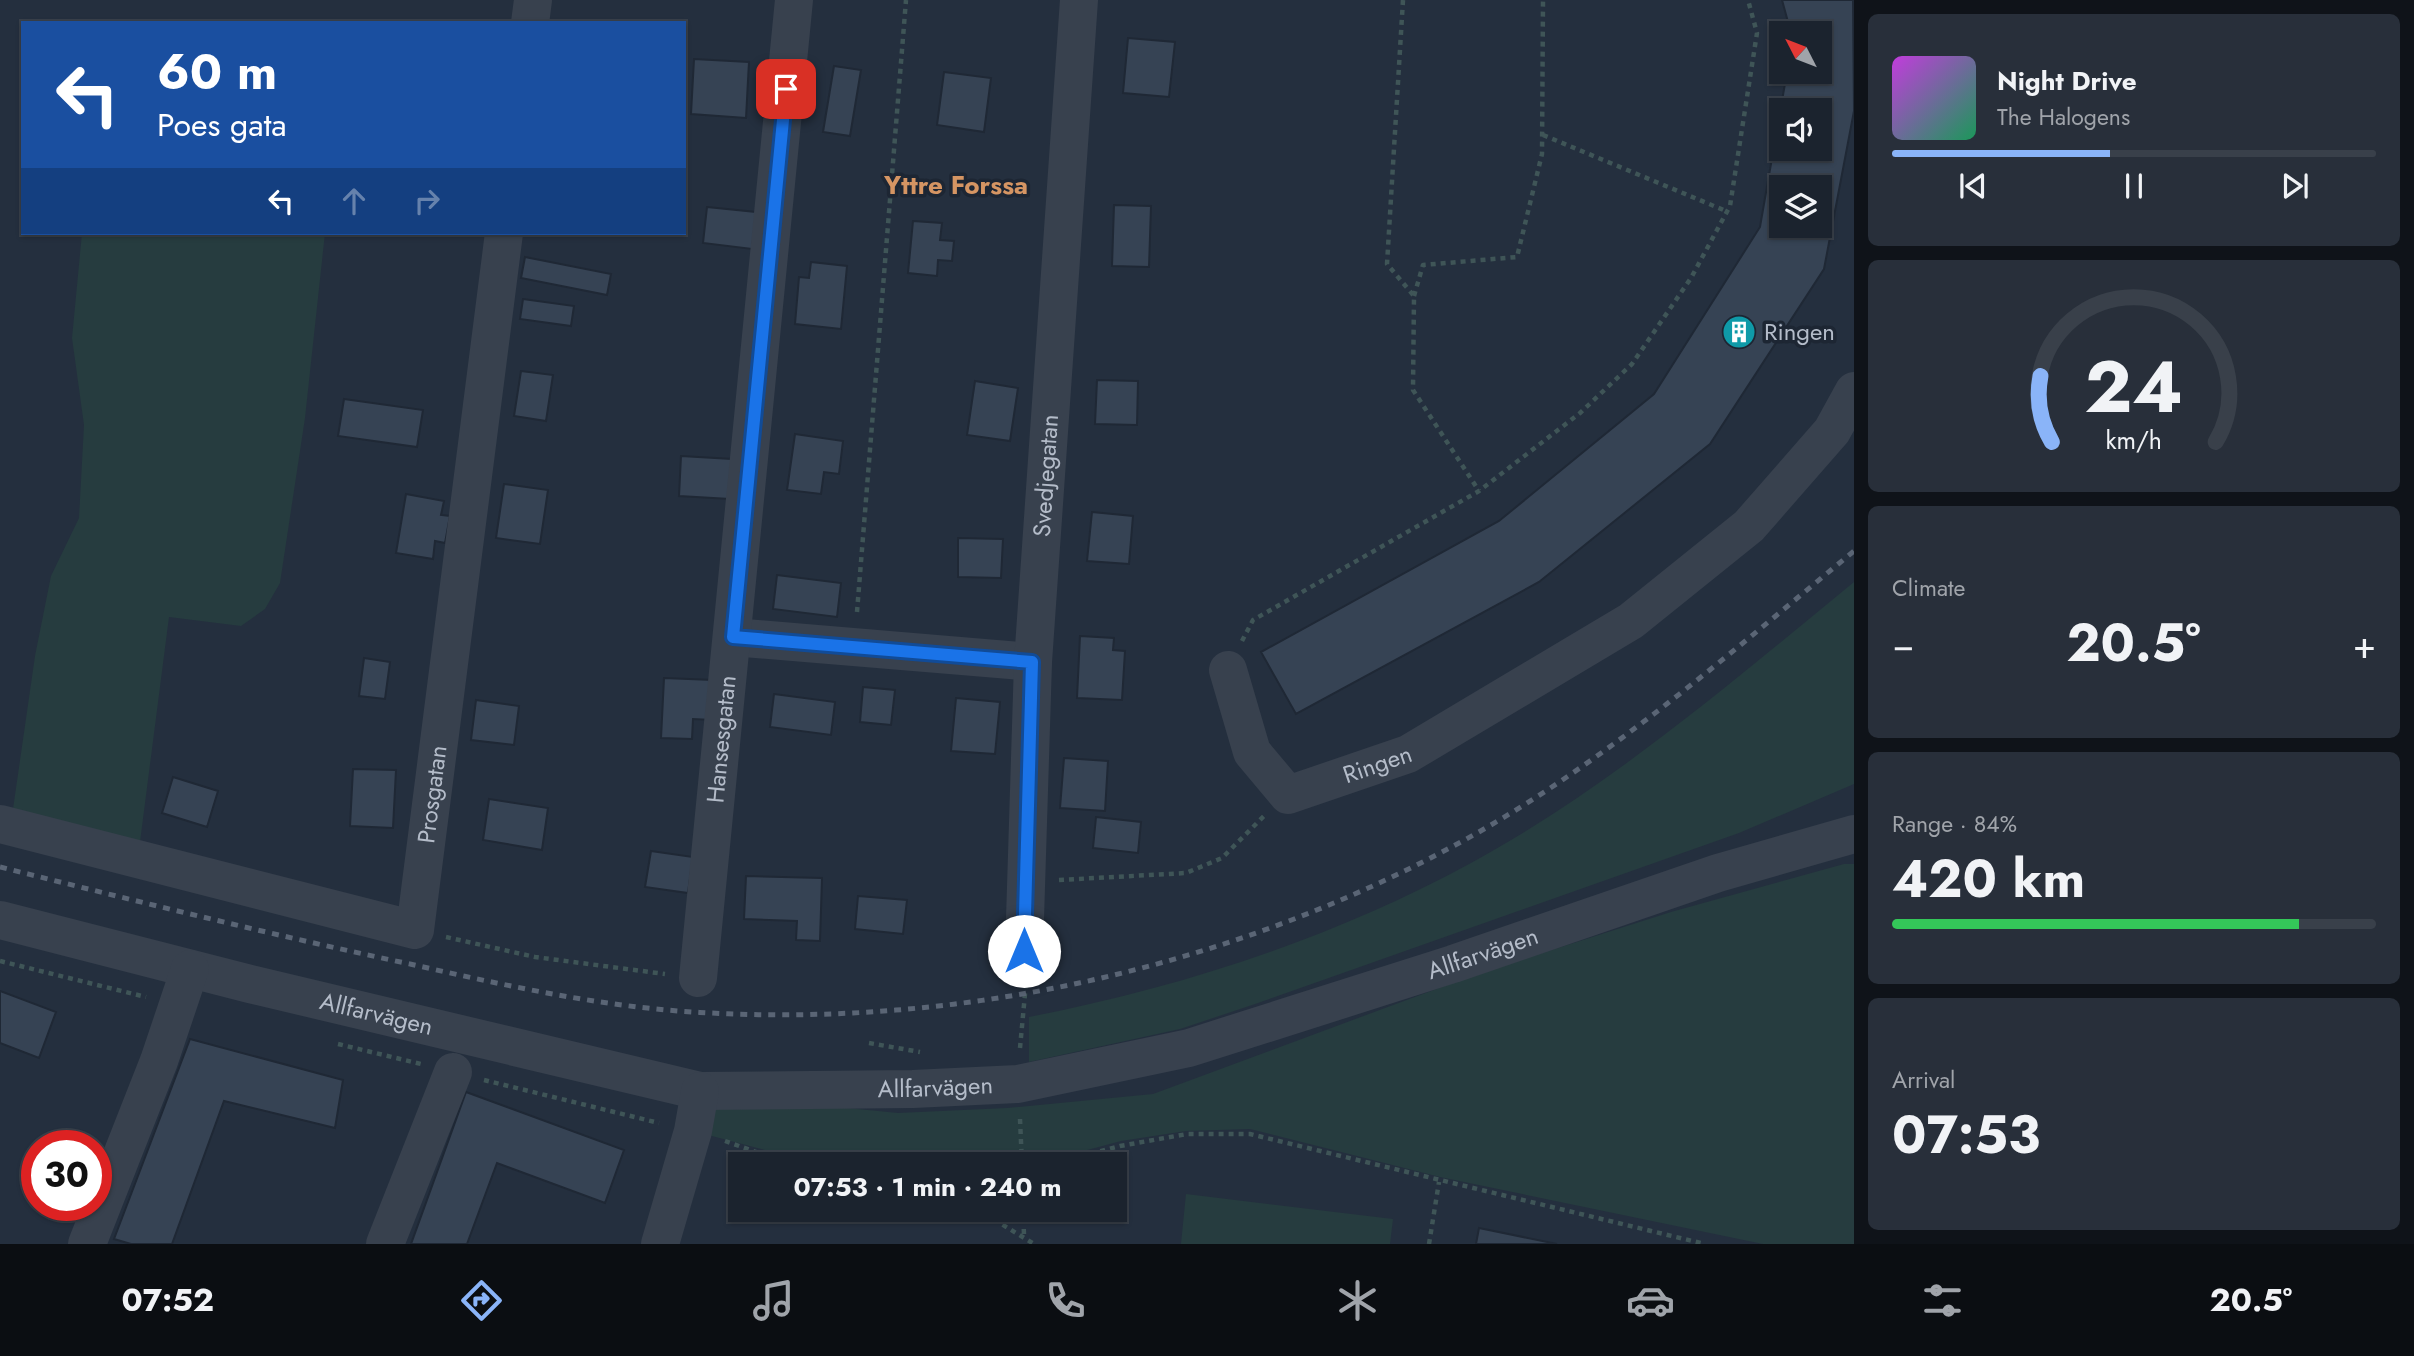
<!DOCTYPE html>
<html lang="en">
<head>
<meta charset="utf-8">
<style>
	:root { --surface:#1b232e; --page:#282f3a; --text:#f1f3f6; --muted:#a0a4aa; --line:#39404a; --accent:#8ab4f8 }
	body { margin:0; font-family:Jost,sans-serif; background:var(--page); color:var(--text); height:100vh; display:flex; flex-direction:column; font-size:26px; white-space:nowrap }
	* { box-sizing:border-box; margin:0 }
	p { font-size:23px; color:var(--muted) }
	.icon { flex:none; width:38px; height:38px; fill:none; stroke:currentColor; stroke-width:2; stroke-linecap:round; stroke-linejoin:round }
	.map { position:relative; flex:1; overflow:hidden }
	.panel { display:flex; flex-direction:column; gap:14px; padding:14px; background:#0f1319; width:560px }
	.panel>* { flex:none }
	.banner { position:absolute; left:21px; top:21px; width:665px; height:214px; border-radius:0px; box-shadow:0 2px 5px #0004,0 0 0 2px var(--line); background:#1a4fa0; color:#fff; overflow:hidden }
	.needle { width:46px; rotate:312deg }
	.controls { position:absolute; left:1769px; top:21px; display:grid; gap:14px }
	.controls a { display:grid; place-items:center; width:63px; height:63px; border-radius:0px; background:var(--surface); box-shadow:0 2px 5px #0004,0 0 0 2px var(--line); font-size:35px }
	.speed { position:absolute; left:21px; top:1130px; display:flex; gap:14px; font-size:35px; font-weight:700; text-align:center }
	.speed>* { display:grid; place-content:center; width:91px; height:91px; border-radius:50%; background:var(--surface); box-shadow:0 2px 5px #0004,0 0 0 2px var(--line); line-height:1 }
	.speed .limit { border:10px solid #d22; background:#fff; color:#111 }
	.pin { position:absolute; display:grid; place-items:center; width:60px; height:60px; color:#fff; margin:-30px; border-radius:14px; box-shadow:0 4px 10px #0006 }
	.me { position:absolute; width:77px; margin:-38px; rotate:0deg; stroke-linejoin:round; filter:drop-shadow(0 0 5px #0008) }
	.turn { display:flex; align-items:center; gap:24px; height:147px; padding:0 21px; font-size:32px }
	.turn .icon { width:91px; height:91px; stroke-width:2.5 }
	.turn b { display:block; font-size:49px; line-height:60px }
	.lanes { display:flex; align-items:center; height:66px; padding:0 21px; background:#0003; justify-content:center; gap:35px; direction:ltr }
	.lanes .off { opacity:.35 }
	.big { font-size:52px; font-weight:700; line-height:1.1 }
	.panel .card { flex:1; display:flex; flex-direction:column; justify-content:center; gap:10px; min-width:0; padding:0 24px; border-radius:10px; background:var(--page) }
	.panel .dial { align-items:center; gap:0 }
	.dial svg { height:182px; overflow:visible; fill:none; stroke:var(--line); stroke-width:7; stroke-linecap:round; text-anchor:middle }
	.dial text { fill:var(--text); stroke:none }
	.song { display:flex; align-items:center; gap:21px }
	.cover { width:84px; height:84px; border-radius:10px; background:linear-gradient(135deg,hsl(290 70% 55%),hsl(150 70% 35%)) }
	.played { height:7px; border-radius:4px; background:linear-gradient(90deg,var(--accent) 45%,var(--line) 45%) }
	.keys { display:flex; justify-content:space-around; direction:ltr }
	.heat { display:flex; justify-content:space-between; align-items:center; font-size:38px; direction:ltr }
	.charge { height:10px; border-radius:5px; background:linear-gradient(90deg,#34c759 84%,var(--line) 0) }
	.trip { position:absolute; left:728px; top:1152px; width:399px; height:70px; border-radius:0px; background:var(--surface); box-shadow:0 2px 5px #0004,0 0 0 2px var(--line); font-weight:700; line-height:70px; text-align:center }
	.tabs { display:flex; height:112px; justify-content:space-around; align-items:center; background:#0b0e12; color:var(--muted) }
	.tabs .icon { width:49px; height:49px }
	.tabs .on { color:var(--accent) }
	.tabs b { font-size:32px; color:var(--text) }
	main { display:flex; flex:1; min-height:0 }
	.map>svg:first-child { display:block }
	.green { fill:#263c3f }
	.building { fill:#364354; stroke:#1f2835; stroke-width:2; fill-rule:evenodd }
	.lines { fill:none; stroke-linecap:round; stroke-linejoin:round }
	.path { stroke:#3f5557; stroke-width:4.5; stroke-dasharray:5 5; stroke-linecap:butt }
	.minor { stroke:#38414e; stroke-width:38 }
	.rail { stroke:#5a6575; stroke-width:5; stroke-dasharray:7 7; stroke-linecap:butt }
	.route-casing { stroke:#114b97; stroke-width:18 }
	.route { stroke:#1a73e8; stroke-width:12 }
	.labels { text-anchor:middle; stroke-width:7; stroke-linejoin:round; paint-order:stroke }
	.poi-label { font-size:24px; fill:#b4bcc9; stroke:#1d2633; text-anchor:start }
	.street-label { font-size:24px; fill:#b4bcc9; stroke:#1d2633 }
	.neighbourhood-label { font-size:26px; font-weight:bold; fill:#d59563; stroke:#1d2633 }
</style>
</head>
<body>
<main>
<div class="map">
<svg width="1854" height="1244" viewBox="0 0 1854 1244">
	<rect width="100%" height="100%" fill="#242f3e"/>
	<path class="green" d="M82,233h243l-20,185 -25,165 -15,26 -24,17 -72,-9 -29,225 -127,-33 22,-153 16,-80 28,-58 5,-93 -12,-87z
		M1854,582v202l-115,49 -481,170 -78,26 -151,33v-45c154,-30 304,-79 442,-154 139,-76 261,-181 383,-281z
		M1844,864h10v380h-91l-323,-67 -190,-48 -64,2 -65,10 -86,23h-233l-26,-11 -83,-22 23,-36 182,18 109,-5 146,-14 332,-123 186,-59z
		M1186,1194l207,25 -3,25h-209z"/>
	<path class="building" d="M1782,0h71l1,111 -30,158 -114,175 -171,138 -243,132 -35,-62 238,-131 155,-127 106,-167 27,-155h33v-39h-29zM1782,110h38v39h-38zM1782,187h38v39h-38z
		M1128,38l47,4 -6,55 -46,-4z
		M694,59l55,3 -3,56 -55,-4z
		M834,66l27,4 -11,66 -27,-4z
		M944,72l47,6 -7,54 -47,-7z
		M1114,205l37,1 -2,61 -37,-1z
		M707,207l49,5 -4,37 -49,-6z
		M913,221l29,2 -2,17 14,1 -2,20 -14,-1 -1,16 -29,-3z
		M525,257l86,17 -4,21 -86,-17z
		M811,262l36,4 -6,63 -46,-5 4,-47 10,1z
		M523,299l51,7 -3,20 -51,-7z
		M521,371l32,4 -7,46 -32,-5z
		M1097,380l41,1 -1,44 -42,-1z
		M975,381l43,7 -8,53 -43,-6z
		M344,399l79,11 -6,37 -79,-11z
		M795,434l48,7 -4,33 -15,-2 -3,22 -34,-4z
		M681,456l51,3 -2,40 -51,-3z
		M504,484l44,6 -8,54 -44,-6z
		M406,494l38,7 -3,14 9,1 -5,27 -10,-2 -2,18 -37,-6z
		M1092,512l41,4 -4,48 -42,-3z
		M958,538l45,1 -2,39 -43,-1z
		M777,575l64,8 -4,34 -64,-8z
		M1080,636l34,2 -1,12 12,1 -3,49 -45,-2z
		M364,658l26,4 -5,37 -26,-3z
		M664,678l49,2 -1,40 -19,-1 -1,20 -31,-1z
		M863,687l32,3 -4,35 -31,-3z
		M774,694l61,8 -4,33 -61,-8z
		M956,698l44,4 -5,52 -44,-3z
		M476,700l43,6 -5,39 -43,-5z
		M1064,758l44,3 -3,50 -45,-3z
		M353,769l43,1 -3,58 -43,-2z
		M173,777l45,14 -11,36 -45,-14z
		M489,799l59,9 -6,42 -59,-10z
		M1096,817l45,5 -3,31 -45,-5z
		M651,851l42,6 -5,36 -43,-6z
		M746,876l76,2 -2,63 -24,-1 1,-19 -53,-2z
		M858,896l49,4 -4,34 -48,-5z
		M0,991l56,21 -17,46 -39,-15z
		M190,1039l153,41 -8,48 -111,-27 -52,143h-41l-17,-5z
		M466,1092l158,58 -19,53 -108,-40 -30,81h-56z
		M1479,1228l78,16h-81z"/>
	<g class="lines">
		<path class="path" d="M1403,0l-16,264 27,32 -1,94 66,101
			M1543,135l183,76
			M1414,296l9,-31 94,-8 25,-103 1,-154
			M857,612l49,-612
			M1242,641l11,-21 226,-129 101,-78 52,-49 59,-86 39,-72 27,-173 -9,-33
			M1059,880l127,-7 36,-15 42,-42
			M446,937l89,20 130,17
			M0,961l146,36
			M869,1043l51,9
			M338,1044l83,20
			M1020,1048l6,-65
			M484,1080l175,43
			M1020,1119l2,45
			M725,1141l65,23
			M1052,1164l68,-18 67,-12h63l455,110
			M977,1209l57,35
			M1023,1209l1,26
			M1429,1244l10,-62"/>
		<g class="minor">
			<path d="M530,23l3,-23"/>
			<path d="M733,637l300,25"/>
			<path id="s1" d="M1228,670l24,82 36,43 120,-41 223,-133 118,-95 83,-95 22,-40"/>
			<path id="s2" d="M0,824l415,106 89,-697"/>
			<path id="s3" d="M0,920l250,64 450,107 213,-2 105,-5 171,-36 264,-84 265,-91 136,-39"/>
			<path id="s4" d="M1024,951l9,-289 46,-662"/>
			<path id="s5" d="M698,978l96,-978"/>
			<path d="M87,1244l72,-183 31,-92"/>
			<path d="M385,1244l68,-172"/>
			<path d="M660,1244l33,-113 7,-40"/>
		</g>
		<path class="rail" d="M0,867c136,34 272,68 410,97 84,19 170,38 256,46 273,23 553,-37 793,-167 144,-78 270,-189 395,-292"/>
	</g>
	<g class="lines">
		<defs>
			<path id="route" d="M786,89l-53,548 299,25 -8,289"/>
		</defs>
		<use href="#route" class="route-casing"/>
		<use href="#route" class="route"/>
	</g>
	<defs>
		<symbol id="building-disc" viewBox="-11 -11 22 22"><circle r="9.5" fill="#0f9aa8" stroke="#1d2633"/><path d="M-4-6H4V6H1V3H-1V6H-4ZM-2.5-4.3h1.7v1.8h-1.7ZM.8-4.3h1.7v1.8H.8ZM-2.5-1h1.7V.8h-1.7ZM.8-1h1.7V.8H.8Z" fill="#fff"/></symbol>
	</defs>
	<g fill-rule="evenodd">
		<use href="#building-disc" x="1720" y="313" width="38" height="38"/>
	</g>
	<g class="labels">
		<g class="poi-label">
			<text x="1764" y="340">Ringen</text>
		</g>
		<g class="street-label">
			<text dy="8" stroke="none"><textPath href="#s4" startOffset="476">Svedjegatan</textPath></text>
			<text dy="8" stroke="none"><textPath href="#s5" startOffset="240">Hansesgatan</textPath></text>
			<text dy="8" stroke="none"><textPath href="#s1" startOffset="236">Ringen</textPath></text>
			<text dy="8" stroke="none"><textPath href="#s2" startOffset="565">Prosgatan</textPath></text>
			<text dy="8" stroke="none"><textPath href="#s3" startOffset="1522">Allfarvägen</textPath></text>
			<text dy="8" stroke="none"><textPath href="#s3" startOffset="388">Allfarvägen</textPath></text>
			<text dy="8" stroke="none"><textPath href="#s3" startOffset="956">Allfarvägen</textPath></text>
		</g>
		<g class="neighbourhood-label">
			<text x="956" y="194">Yttre Forssa</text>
		</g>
	</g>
</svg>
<div class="controls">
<a><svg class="needle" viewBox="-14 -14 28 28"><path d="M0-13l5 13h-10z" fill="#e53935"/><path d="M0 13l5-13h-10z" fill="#a0a4aa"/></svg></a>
<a><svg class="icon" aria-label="sound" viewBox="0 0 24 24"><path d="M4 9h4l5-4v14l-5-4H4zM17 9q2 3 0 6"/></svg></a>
<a><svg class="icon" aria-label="layers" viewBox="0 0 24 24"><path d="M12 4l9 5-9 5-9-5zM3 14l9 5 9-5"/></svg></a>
</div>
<div class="speed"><div class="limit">30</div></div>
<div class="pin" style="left:786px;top:89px;background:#d93025"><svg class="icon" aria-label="arrive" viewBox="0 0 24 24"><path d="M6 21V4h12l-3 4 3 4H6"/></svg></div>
<svg class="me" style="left:1024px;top:951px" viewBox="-20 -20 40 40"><circle r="19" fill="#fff"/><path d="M0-13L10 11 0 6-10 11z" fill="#1a73e8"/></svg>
<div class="trip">07:53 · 1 min · 240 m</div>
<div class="banner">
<div class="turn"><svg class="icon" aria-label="left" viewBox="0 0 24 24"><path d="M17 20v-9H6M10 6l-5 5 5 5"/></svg><div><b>60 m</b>Poes gata</div></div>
<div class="lanes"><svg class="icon" aria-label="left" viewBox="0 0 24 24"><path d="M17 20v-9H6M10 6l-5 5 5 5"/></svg><svg class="icon off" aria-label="ahead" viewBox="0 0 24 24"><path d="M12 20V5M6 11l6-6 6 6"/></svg><svg class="icon off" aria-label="right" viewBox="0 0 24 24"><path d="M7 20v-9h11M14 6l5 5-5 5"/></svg></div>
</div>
</div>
<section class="panel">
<div class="card">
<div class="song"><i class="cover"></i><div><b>Night Drive</b><p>The Halogens</p></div></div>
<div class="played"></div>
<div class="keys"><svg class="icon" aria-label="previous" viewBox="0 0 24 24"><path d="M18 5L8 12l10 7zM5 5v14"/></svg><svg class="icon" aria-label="pause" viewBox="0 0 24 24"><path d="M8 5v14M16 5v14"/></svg><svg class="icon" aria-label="next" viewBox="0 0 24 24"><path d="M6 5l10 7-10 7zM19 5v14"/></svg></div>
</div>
<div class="card dial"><svg viewBox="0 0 100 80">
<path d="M14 69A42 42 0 1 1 86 69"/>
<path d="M14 69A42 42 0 0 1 9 40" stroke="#8ab4f8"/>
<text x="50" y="56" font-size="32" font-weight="700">24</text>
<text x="50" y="72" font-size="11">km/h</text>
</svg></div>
<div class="card"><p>Climate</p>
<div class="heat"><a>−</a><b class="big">20.5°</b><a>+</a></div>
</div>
<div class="card"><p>Range · 84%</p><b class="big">420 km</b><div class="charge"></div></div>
<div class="card"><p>Arrival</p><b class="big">07:53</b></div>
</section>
</main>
<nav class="tabs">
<b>07:52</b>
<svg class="icon on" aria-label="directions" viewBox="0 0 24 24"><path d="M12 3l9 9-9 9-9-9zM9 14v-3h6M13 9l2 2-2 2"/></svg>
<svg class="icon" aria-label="music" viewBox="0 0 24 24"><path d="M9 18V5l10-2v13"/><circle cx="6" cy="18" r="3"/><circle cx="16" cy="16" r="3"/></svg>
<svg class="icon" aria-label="phone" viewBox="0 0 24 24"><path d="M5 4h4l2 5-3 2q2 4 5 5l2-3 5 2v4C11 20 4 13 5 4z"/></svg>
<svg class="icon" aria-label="climate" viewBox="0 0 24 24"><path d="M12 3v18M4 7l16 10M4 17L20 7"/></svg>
<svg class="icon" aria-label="car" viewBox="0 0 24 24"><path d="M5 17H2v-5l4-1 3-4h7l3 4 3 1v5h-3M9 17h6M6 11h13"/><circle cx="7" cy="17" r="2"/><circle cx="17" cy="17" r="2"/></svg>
<svg class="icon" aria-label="filters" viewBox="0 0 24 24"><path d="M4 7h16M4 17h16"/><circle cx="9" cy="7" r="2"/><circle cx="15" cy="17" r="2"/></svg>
<b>20.5°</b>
</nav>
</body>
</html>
